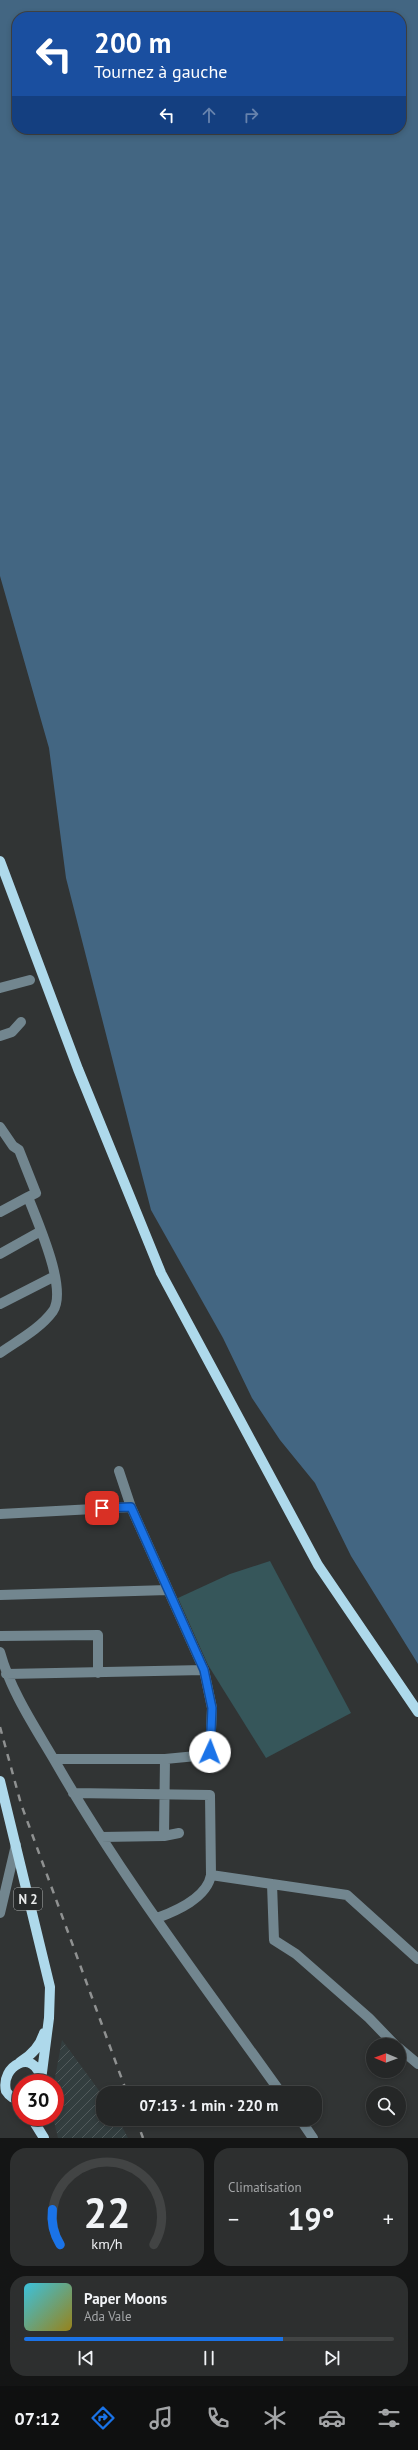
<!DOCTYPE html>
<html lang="fr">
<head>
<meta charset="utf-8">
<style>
	:root { --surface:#252727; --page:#2d2f2f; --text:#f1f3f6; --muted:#a3a5a7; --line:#424444; --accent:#1a73e8 }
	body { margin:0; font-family:"PT Sans",sans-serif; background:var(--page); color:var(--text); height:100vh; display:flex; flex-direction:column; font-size:15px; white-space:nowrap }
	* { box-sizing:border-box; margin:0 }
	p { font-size:13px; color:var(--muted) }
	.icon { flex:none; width:22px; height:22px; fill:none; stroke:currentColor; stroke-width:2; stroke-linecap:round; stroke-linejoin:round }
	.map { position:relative; height:2138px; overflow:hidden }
	.side { display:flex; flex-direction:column; gap:10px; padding:10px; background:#141515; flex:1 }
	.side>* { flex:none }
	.guide { position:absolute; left:12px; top:12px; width:394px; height:122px; border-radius:16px; box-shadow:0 2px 6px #0003,0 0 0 1px var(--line); background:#1a4fa0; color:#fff; overflow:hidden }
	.needle { width:26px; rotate:271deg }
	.fabs { position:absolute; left:366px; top:2038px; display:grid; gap:8px }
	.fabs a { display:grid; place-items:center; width:40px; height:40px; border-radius:50%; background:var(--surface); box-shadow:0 2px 6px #0003,0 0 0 1px var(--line); font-size:20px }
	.speed { position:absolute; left:12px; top:2074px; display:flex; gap:8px; font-size:20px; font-weight:700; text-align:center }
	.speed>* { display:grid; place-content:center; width:52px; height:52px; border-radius:50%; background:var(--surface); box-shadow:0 2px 6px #0003,0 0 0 1px var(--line); line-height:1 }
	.speed .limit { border:6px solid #d22; background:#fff; color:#111 }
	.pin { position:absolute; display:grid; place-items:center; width:34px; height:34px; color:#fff; margin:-17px; border-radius:8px; box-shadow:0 2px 6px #0006 }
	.me { position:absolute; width:44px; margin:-22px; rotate:2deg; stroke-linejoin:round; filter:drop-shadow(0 0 3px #0008) }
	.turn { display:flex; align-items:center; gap:14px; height:84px; padding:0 16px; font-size:18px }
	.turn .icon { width:52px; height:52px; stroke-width:2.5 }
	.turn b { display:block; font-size:28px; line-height:34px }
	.lanes { display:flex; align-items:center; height:38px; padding:0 16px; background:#0003; justify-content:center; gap:20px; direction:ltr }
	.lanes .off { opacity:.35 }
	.big { font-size:30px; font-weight:700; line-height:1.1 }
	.side .card { flex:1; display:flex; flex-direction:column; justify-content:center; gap:6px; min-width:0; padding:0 14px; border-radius:16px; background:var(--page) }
	.side .dial { align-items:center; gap:0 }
	.dial svg { height:104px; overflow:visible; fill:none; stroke:var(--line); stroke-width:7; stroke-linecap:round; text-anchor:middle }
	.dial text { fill:var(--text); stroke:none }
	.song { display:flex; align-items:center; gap:12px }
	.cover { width:48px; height:48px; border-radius:6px; background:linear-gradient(135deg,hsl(190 70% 55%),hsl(50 70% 35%)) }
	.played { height:4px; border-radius:2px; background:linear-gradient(90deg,var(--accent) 70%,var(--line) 70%) }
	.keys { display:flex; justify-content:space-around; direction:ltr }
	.heat { display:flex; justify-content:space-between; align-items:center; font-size:22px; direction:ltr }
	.side .tiles { flex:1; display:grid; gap:10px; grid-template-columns:1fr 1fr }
	.card:last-child { grid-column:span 2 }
	.trip { position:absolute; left:96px; top:2086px; width:226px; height:40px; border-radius:16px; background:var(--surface); box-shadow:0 2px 6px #0003,0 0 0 1px var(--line); font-weight:700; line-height:40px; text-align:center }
	.dock { display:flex; height:64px; justify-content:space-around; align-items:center; background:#0f1010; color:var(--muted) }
	.dock .icon { width:28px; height:28px }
	.dock .selected { color:var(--accent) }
	.dock b { font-size:18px; color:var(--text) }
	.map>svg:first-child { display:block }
	.industrial { fill:url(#industrial-furrows) }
	.grass { fill:#36565a }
	.water { fill:#436682; fill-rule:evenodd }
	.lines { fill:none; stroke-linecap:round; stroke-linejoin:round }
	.minor { stroke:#72868f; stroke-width:10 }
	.major { stroke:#aed9eb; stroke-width:10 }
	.rail { stroke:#8f9191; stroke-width:2.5; stroke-dasharray:7 7; stroke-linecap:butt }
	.route-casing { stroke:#114b97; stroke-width:10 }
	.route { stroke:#1a73e8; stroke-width:7 }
	.labels { text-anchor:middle; stroke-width:4; stroke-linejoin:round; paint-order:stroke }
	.shield { fill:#272a2a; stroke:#aeb0b0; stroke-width:1 }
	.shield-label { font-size:13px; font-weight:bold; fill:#e8eaea }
</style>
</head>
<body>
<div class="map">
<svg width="418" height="2138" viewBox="0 0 418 2138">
	<defs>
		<pattern id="industrial-furrows" width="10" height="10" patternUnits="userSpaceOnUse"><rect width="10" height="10" fill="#333e3f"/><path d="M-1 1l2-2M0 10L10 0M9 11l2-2" fill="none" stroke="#515a5b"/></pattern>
	</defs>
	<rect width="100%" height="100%" fill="#313434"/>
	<path class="industrial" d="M62,2040l41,56v23h15l10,19h-70l-5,-21h2l-1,-34z"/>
	<path class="grass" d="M270,1561l81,152 -85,45 -58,-93 -30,-67 52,-24z"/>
	<path class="water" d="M0,0h418v1664l-67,-108 -36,-73 -35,-43 -28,-42 -29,-60 -72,-128 -85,-332 -17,-130 -49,-172zM17,17h384v112h-384z"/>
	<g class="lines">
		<path class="minor" d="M0,988l30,-8
			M0,1036l12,-4 9,-10
			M0,1127l13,19 6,4 17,43 -8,4
			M0,1212l28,-15c9,24 40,92 25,114 -13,18 -36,30 -53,42
			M0,1254l41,-23
			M0,1304l55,-28
			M0,1514l131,-7
			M0,1595l168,-5
			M0,1636l98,-1v38
			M0,1652c11,40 35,75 56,111 66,115 148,222 225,330
			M6,1674l198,-4
			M54,1759h111l42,-4 3,-3 2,-44 -8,-38 -73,-163 -12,-36
			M73,1793l137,2 1,80
			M164,1836l1,-77
			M101,1837l63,-1 15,-3
			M272,1884l75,11 71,64
			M0,1913l16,-68
			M157,1918c19,-7 50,-20 54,-43l61,9 2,56 22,14 73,64 26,27
			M399,2048l19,16
			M300,2119l13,19"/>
		<path class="major" d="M0,861l78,208 83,204 157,292 100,147
			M0,1781l50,206 -1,31 -8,62
			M20,2062c12,-7 20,-16 24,-29
			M21,2100c-6,0 -12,-4 -15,-9 -6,-25 28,-44 35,-12
			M31,2117l13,21"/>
		<path class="rail" d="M0,1727l21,77 106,289
			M136,2119l7,19"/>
	</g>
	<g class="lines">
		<defs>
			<path id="route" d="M102,1508l29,-1 73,163 8,38 -2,44"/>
		</defs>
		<use href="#route" class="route-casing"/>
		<use href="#route" class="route"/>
	</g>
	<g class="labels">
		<rect class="shield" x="14" y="1888" width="28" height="22" rx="3"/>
		<g class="shield-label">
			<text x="28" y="1904">N 2</text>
		</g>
	</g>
</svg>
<div class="fabs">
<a><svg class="needle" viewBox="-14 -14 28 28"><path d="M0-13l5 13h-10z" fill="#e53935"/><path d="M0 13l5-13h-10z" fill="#a3a5a7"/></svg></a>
<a><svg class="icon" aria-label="search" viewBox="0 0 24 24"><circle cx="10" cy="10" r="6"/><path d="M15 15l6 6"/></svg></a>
</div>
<div class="speed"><div class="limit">30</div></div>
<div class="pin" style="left:102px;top:1508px;background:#d93025"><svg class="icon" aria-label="arrive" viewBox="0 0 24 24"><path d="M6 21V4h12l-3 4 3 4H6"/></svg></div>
<svg class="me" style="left:210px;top:1752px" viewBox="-20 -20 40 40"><circle r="19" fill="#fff"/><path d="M0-13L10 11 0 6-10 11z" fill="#1a73e8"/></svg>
<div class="trip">07:13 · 1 min · 220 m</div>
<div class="guide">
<div class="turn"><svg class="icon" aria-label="left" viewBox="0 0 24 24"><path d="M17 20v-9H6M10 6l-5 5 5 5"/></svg><div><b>200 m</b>Tournez à gauche</div></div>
<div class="lanes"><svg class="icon" aria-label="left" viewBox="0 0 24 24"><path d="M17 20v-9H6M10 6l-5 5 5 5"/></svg><svg class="icon off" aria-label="ahead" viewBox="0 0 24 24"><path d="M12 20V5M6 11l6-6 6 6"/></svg><svg class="icon off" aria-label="right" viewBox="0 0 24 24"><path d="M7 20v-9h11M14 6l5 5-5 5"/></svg></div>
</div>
</div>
<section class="side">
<div class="tiles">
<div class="card dial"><svg viewBox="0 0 100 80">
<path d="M14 69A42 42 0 1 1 86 69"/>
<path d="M14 69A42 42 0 0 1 8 42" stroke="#1a73e8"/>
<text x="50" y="56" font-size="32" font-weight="700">22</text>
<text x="50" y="72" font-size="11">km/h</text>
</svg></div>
<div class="card"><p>Climatisation</p>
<div class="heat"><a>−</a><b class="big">19°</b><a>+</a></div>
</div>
<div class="card">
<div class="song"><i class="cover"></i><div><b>Paper Moons</b><p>Ada Vale</p></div></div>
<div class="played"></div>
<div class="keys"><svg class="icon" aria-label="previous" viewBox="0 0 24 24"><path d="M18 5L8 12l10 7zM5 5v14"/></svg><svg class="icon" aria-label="pause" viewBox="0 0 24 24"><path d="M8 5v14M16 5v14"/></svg><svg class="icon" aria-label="next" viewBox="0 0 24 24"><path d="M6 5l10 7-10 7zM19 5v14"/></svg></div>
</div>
</div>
</section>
<nav class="dock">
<b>07:12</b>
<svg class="icon selected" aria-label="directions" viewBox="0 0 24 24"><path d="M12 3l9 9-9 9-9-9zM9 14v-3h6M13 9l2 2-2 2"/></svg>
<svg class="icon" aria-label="music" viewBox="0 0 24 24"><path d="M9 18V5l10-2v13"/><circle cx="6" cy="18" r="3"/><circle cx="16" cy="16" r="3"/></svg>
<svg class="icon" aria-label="phone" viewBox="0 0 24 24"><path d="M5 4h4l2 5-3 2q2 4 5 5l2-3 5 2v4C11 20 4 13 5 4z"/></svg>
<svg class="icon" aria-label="climate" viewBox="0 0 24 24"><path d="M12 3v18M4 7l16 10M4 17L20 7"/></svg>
<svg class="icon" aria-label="car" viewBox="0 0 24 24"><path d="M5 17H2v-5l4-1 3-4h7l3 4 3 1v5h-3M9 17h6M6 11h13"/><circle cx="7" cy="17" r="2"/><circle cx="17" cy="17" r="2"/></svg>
<svg class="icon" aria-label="filters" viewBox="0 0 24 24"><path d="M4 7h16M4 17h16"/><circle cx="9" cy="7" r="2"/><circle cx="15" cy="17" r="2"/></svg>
</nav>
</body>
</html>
